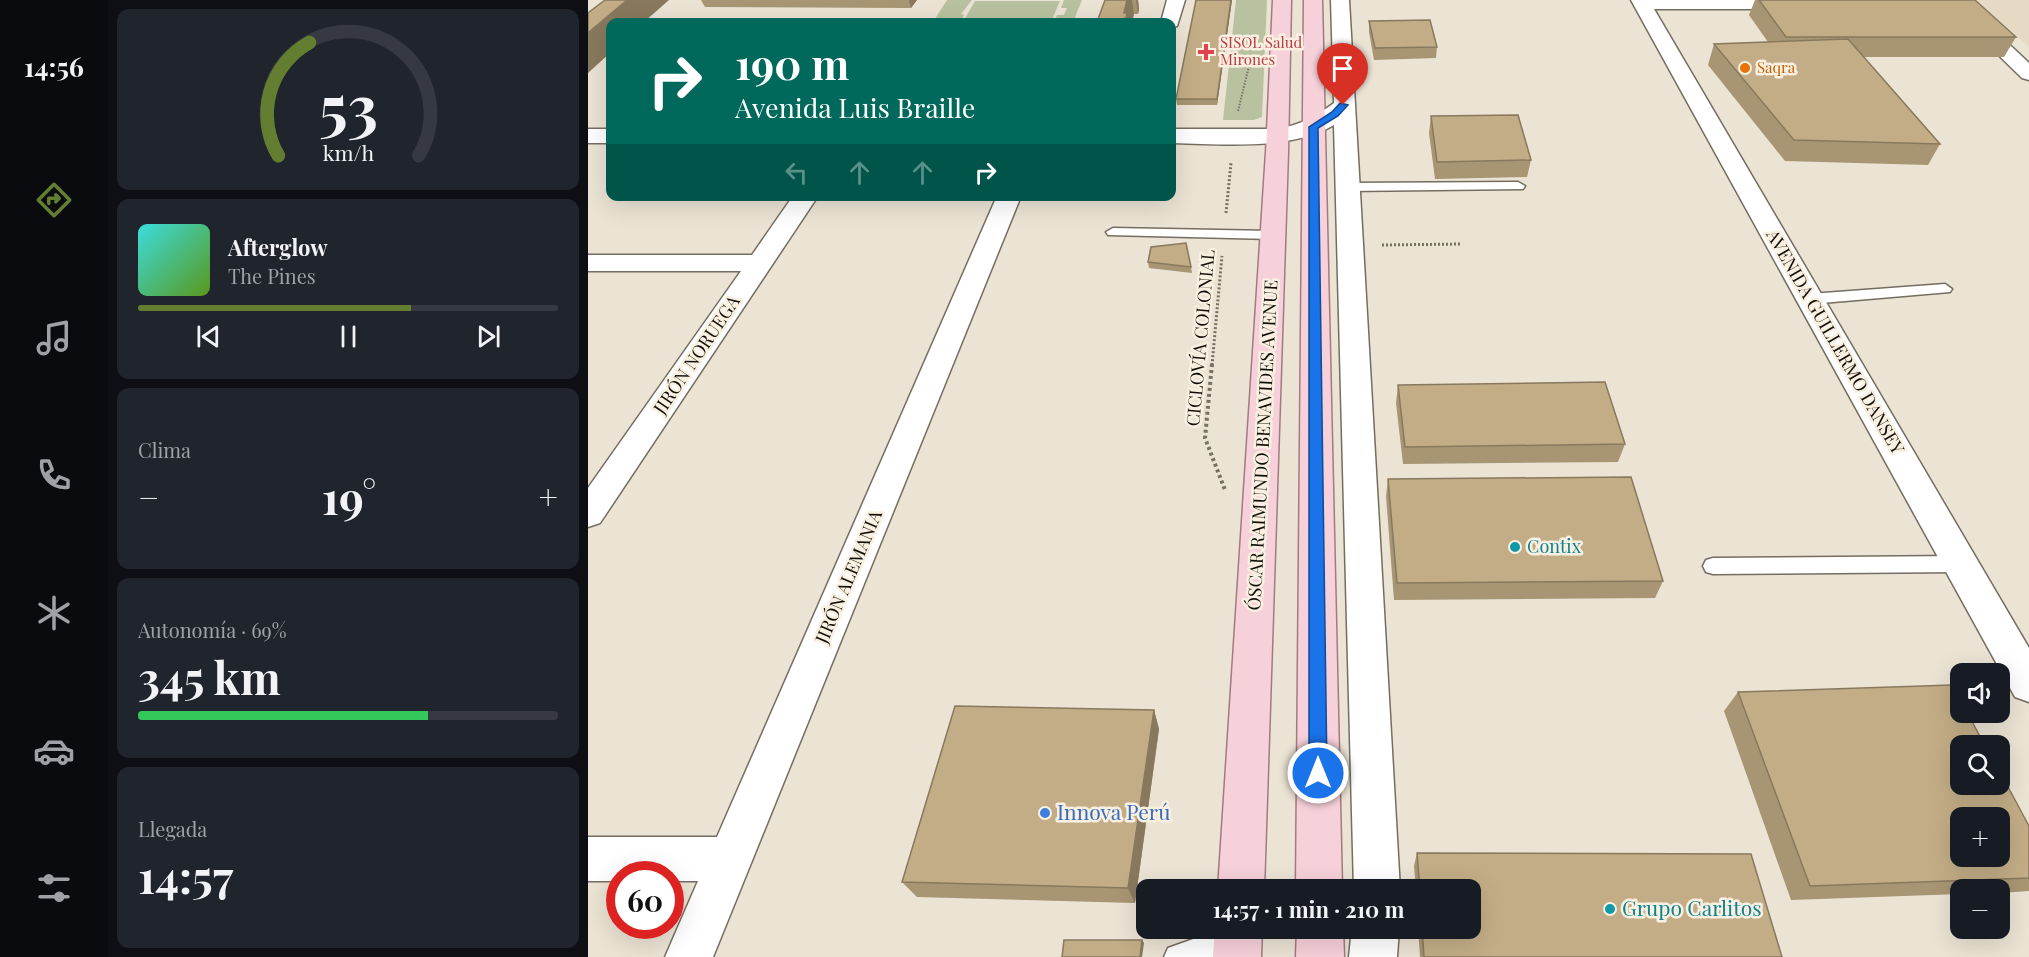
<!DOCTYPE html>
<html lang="es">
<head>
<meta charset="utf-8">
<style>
	:root { --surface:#171b24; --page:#20242c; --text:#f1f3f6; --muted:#9ea1a6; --line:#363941; --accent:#647e31 }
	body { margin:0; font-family:"Playfair Display",serif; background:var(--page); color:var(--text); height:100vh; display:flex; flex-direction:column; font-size:22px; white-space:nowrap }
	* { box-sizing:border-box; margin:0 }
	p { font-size:20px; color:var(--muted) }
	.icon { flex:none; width:33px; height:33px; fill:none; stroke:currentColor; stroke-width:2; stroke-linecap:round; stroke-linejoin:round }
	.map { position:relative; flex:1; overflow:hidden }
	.panel { display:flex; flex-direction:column; gap:9px; padding:9px; background:#0d0f14; width:480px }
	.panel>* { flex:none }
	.top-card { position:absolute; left:18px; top:18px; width:570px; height:183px; border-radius:12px; box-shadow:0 6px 24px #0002; background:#00695c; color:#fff; overflow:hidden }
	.fabs { position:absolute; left:1362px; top:663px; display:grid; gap:12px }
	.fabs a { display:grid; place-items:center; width:60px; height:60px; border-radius:12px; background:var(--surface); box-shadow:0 6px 24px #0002; font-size:30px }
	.speed { position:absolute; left:18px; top:861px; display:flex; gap:12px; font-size:30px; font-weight:700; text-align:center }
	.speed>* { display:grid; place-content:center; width:78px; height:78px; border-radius:50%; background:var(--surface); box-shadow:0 6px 24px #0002; line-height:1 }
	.speed .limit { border:9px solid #d22; background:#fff; color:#111 }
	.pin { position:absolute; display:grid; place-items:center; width:51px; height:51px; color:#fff; margin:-62px -26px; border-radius:50% 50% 50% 0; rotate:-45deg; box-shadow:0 0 6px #0007 }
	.pin .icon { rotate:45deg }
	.me { position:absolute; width:66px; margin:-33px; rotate:0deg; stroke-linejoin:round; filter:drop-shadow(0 0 4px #0008) }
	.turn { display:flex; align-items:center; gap:21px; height:126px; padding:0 30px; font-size:27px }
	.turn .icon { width:78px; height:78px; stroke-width:2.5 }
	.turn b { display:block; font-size:42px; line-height:51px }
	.lanes { display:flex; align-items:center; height:57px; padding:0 30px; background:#0003; justify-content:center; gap:30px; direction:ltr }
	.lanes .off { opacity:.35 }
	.big { font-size:45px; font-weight:700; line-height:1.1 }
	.panel .tile { flex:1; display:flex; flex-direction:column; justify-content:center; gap:9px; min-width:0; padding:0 21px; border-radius:12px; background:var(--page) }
	.panel .dial { align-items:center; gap:0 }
	.dial svg { height:156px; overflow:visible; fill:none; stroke:var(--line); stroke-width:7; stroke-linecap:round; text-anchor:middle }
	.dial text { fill:var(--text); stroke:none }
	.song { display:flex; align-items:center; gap:18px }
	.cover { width:72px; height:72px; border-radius:9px; background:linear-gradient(135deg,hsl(180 70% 55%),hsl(90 70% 35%)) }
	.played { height:6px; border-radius:3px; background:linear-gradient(90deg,var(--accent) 65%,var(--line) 65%) }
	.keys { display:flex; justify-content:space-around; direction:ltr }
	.heat { display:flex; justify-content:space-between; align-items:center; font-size:33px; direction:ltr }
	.charge { height:9px; border-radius:4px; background:linear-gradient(90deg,#34c759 69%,var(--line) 0) }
	.trip { position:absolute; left:548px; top:879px; width:345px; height:60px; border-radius:12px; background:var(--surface); box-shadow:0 6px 24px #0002; font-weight:700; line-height:60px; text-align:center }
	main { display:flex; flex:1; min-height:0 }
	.menu { display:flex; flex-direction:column; width:108px; justify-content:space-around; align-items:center; background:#090b0e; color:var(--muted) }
	.menu .icon { width:42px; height:42px }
	.menu .on { color:var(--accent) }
	.menu b { font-size:27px; color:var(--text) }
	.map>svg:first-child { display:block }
	.built { fill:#e6dac4 }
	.green { fill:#b9c2a0 }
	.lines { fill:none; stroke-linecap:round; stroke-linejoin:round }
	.lane-casing { stroke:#756e60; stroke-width:3 }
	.street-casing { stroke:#756e60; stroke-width:3 }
	.secondary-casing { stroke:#756e60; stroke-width:3 }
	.primary-casing { stroke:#a37a81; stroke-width:3 }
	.path-far2 { stroke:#767167; stroke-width:2; stroke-dasharray:1.5 1.5; stroke-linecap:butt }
	.path-far1 { stroke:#767167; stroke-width:3; stroke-dasharray:2 2; stroke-linecap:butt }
	.path { stroke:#767167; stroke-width:4; stroke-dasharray:3 3; stroke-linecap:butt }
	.lane { fill:#fff; fill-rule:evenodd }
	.street { fill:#fff; fill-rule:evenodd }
	.secondary { fill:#fff; fill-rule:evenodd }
	.primary { fill:#f7d1da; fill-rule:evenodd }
	.wall { fill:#a79573 }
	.shaded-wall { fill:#88795e }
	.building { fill:#c2ad86; stroke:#88795e; stroke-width:1.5; fill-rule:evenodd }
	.route { fill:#1a73e8; stroke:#114b97; stroke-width:1.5 }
	.health-dot { fill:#e0444e; stroke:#f9f0e1; stroke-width:2 }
	.food-dot { fill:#e8710a; stroke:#f9f0e1; stroke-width:2 }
	.culture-dot { fill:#0f9aa8; stroke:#f9f0e1; stroke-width:2 }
	.shop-dot { fill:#3f7fe0; stroke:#f9f0e1; stroke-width:2 }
	.labels { text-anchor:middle; stroke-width:5; stroke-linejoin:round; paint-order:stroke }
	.far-health-label { font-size:15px; fill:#be3a42; stroke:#f9f0e1; text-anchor:start }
	.far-food-label { font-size:15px; fill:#c56008; stroke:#f9f0e1; text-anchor:start }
	.street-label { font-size:18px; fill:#110f09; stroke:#f9f0e1 }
	.culture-label { font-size:18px; fill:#0d838f; stroke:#f9f0e1; text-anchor:start }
	.near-shop-label { font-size:21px; fill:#366cbe; stroke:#f9f0e1; text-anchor:start }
	.near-culture-label { font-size:21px; fill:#0d838f; stroke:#f9f0e1; text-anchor:start }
</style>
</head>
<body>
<main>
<nav class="menu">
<b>14:56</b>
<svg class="icon on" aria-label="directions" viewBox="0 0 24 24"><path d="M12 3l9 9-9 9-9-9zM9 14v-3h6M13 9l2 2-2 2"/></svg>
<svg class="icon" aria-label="music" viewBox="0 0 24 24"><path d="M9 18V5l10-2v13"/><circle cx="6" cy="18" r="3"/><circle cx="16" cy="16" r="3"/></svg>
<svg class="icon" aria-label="phone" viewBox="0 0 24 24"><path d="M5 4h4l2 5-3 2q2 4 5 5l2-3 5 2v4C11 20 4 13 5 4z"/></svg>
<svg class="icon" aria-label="climate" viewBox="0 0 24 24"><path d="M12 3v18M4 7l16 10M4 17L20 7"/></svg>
<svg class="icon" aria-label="car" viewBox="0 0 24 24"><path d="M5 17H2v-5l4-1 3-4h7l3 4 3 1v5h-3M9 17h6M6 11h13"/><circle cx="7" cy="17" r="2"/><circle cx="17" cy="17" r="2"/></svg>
<svg class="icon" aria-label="filters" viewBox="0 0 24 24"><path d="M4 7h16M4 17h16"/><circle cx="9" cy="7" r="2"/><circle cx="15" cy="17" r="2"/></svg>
</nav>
<section class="panel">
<div class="tile dial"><svg viewBox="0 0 100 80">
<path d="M14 69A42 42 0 1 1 86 69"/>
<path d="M14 69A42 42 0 0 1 30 11" stroke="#647e31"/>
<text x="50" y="56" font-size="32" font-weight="700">53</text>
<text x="50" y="72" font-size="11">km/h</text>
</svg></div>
<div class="tile">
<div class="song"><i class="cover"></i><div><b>Afterglow</b><p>The Pines</p></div></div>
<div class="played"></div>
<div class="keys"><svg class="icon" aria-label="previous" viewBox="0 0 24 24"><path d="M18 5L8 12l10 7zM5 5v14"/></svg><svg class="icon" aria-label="pause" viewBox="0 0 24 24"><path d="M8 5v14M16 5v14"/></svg><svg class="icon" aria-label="next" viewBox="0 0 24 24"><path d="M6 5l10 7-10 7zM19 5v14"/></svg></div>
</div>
<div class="tile"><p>Clima</p>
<div class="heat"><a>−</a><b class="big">19°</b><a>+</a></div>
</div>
<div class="tile"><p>Autonomía · 69%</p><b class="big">345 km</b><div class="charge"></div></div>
<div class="tile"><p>Llegada</p><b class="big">14:57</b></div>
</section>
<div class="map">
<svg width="1441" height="957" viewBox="0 0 1441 957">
	<rect width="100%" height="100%" fill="#ebe3d4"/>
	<path class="built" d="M1389,0h52v47z"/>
	<path class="green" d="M359,0h25l-11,14 3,1 -4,7h-27z
		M476,0h18l-9,22h-19l3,-7h7l3,-7h-6z
		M648,0h31l-5,117 -8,3h-31z
		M387,1h85l-9,21h-88z"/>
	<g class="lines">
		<defs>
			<path id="lane" d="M930,182l7,4 -2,3 -176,2 -7,-4 7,-4z
				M525,228l160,3 7,4 -7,4 -165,-4 -2,-3z
				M1357,284l7,5 -2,3 -140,12 -7,-5 7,-5z
				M1372,556l7,2 3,6 -3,6 -7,2 -247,2 -7,-2 -3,-6 3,-6 7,-2z
				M636,928h22l4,9 -4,9 -30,11h-52l4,-9z"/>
			<path id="street" d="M1043,0h174l3,4 -3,4 -6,1h-145l375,639v54l-14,-5z
				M1354,0h20l67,63v17l-7,-2z
				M205,196h25l-218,327 -12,4v-39l153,-217h-153v-16h164z
				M409,196h24l-308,761h-48l33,-76h-28v-7h-50v7h-32v-44h129z"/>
			<path id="secondary" d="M579,0h18l-8,26 -5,1v-5h-11z
				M743,0h18l51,890h-46l-20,-765c-44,26 -112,19 -162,18v-14h105c23,-4 38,-12 57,-26z
				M0,129h22v14h-22z
				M764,928h47l-2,29h-48z"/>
			<path id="primary" d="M685,0h18l-3,152 -24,738h-46l48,-738z
				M716,0h18l20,890h-46z
				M627,928h47l-1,29h-48z
				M709,928h46l1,29h-48z"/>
		</defs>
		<use href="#lane" class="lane-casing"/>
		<use href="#street" class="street-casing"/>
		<use href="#secondary" class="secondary-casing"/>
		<use href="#primary" class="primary-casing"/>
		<path class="path-far2" d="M650,111l11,-45"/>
		<path class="path-far1" d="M638,213l5,-50
			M794,245l80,-1
			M624,365l10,-109"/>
		<path class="path" d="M624,364l-7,74 20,52"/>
		<use href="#lane" class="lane"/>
		<use href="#street" class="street"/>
		<use href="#secondary" class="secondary"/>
		<use href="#primary" class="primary"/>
	</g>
	<path class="wall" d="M113,0h216l-6,8 -206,-1z
		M517,0h33l1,9 -1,5h-4l-2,8h-35z
		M608,0h36l-15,105h-40l-1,-6z
		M1167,0h220l41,37 -12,20h-140l76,87 -12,21 -143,-4 -77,-96 6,-21 54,-2 -19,-27z
		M781,21l68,26 -1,11 -62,2 -5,-28z
		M843,116l100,44 -4,17 -92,2 -6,-46z
		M560,262l43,5 1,6 -43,-5z
		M810,385l227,59 -7,18 -215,2 -7,-61z
		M800,479l275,102 -8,17 -261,2 -8,-104z
		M1150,692l291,134v65l-29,2v-3h-40v4l-169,6 -67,-189z
		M566,710l5,19 -24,174 -218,-6 -15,-15z
		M829,853l365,104h-362l-2,-29h52v-38h-54l-2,-24z"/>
	<path class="shaded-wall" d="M39,0h42l-25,22h-34v31l-22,20v-40z
		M321,0h8l-6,8z
		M539,0h5l2,14 -2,8h-6l-2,-9z
		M548,0h2l1,9 -1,5z
		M643,0h1l-15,105v-6z
		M566,710l5,19 -24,174 -7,-15z
		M554,940l2,3 -2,14h-2z"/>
	<path class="building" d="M17,0h22l-39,33v-20z
		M517,0h22l-3,13h3l-1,5 -4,1 -1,3h-24z
		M608,0h35l-14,99h-41z
		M1171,0h216l41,37h-230z
		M842,20l7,27 -62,1 -6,-27z
		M1260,39l92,105 -146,-4 -80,-96z
		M930,115l13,45 -94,2 -6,-46z
		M598,243l5,24 -43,-5 3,-15z
		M1017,382l20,62 -220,3 -7,-62z
		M1043,477l32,104 -266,2 -9,-104z
		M1364,685l8,15v12h7l18,34h-25v38h40v-12l29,54v52l-219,8 -72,-194zM1372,818h40v38h-40z
		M367,706l199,4 -26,178 -226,-6z
		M829,853l334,1 31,103h-358l-2,-29h48v-38h-50z
		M476,940h78l-2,17h-78z"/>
	<path class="route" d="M752,103l8,2 -10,11 -20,12 9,645 -3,6 -6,2 -6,-2 -3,-6v-646l23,-15z"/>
	<path class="health-dot" d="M615 43h6v6h6v6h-6v6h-6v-6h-6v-6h6z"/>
	<circle class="food-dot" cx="1157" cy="68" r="6"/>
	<g class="culture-dot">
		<circle cx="927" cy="547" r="6"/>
		<circle cx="1022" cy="909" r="6"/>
	</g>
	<circle class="shop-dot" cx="457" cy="813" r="6"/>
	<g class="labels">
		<g class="far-health-label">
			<text x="632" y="48">SISOL Salud<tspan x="632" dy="17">Mirones</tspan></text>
		</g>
		<g class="far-food-label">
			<text x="1169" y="73">Saqra</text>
		</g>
		<g class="street-label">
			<text transform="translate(613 338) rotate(-85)" y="6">CICLOVÍA COLONIAL</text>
			<text transform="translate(1247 342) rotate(60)" y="6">AVENIDA GUILLERMO DANSEY</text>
			<text transform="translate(109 355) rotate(-56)" y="6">JIRÓN NORUEGA</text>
			<text transform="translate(675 445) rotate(-87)" y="6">ÓSCAR RAIMUNDO BENAVIDES AVENUE</text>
			<text transform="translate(261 577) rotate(-67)" y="6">JIRÓN ALEMANIA</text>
		</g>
		<g class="culture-label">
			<text x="939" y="553">Contix</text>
		</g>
		<g class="near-shop-label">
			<text x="469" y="820">Innova Perú</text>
		</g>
		<g class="near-culture-label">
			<text x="1034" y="916">Grupo Carlitos</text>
		</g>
	</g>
</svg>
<div class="fabs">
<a><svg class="icon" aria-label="sound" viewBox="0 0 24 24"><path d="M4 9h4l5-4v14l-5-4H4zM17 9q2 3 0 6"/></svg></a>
<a><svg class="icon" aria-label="search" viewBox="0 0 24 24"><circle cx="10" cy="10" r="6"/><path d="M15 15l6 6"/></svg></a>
<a>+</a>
<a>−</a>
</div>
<div class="speed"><div class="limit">60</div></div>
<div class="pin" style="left:755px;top:105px;background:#d93025"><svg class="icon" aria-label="arrive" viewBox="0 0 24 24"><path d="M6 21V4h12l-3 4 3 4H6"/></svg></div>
<svg class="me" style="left:730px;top:773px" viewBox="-20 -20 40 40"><circle r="17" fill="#1a73e8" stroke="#fff" stroke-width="3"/><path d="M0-11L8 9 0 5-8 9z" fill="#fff"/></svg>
<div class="trip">14:57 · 1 min · 210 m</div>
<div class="top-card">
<div class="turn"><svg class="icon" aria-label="right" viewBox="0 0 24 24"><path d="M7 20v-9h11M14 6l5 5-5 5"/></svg><div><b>190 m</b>Avenida Luis Braille</div></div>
<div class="lanes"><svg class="icon off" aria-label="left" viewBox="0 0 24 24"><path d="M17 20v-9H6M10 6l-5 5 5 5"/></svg><svg class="icon off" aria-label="ahead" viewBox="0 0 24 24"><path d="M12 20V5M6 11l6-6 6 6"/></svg><svg class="icon off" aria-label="ahead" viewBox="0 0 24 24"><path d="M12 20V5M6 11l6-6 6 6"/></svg><svg class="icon" aria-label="right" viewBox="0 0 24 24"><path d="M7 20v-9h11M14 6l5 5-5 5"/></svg></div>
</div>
</div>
</main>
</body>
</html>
